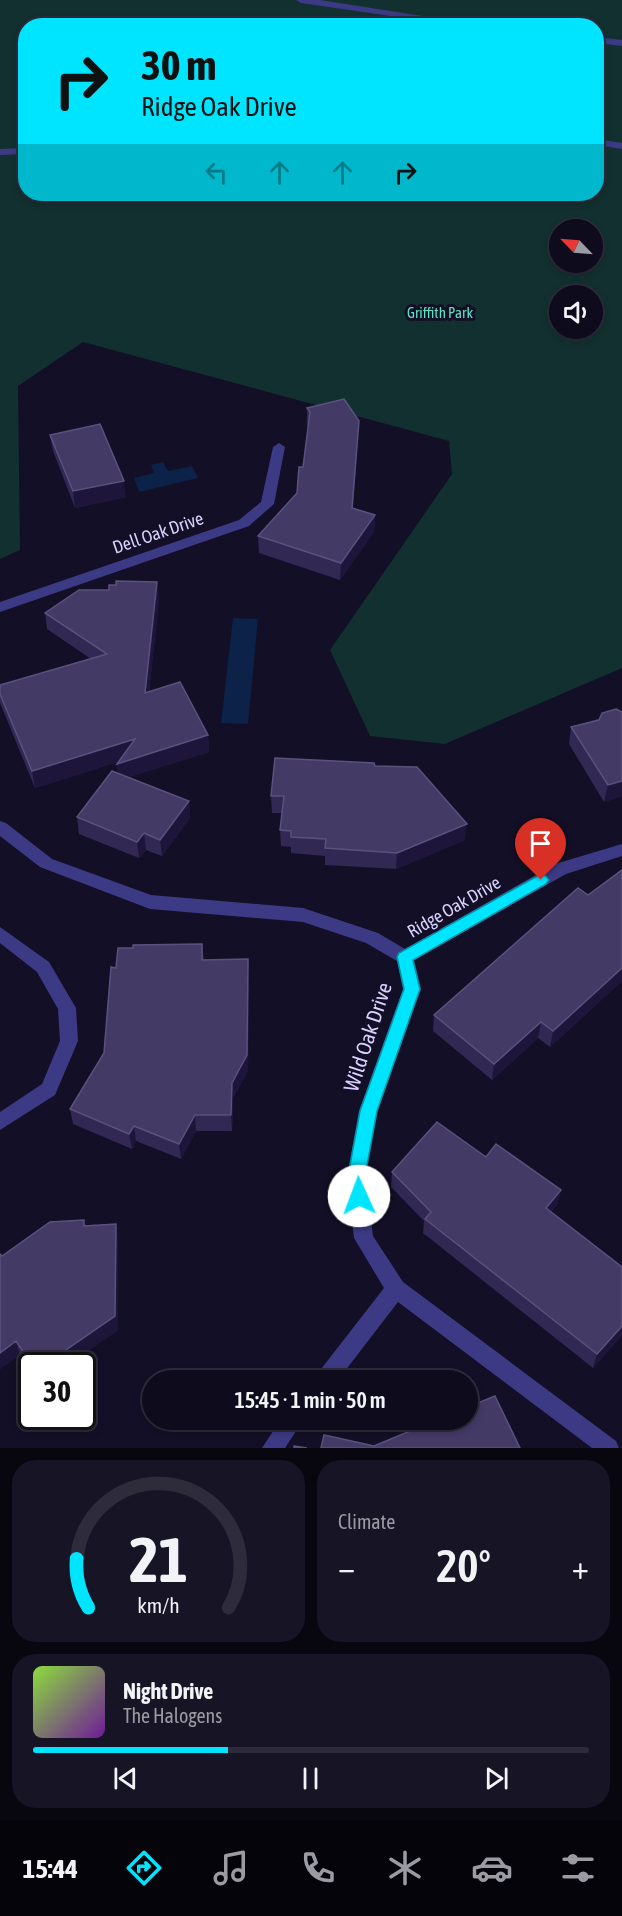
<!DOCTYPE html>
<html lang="en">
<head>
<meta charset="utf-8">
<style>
	:root { --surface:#0e0b1c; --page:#171425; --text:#f1f3f6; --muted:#9b9ba3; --line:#2e2b3b; --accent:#00e5ff }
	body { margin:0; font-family:"Asap Condensed",sans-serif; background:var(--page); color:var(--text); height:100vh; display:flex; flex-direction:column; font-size:22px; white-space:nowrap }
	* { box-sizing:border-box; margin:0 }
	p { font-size:20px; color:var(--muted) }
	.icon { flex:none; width:33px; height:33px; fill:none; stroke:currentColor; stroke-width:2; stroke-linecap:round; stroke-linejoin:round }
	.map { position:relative; height:1448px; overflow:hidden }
	.side { display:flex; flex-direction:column; gap:12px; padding:12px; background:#08060f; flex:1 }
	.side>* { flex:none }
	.banner { position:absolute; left:18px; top:18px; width:586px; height:183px; border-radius:24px; box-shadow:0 3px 9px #0003,0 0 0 2px var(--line); background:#00e5ff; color:#111; overflow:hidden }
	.needle { width:39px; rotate:295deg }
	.buttons { position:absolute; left:549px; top:219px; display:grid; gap:12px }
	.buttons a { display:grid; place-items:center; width:54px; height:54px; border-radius:50%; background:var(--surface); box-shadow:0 3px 9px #0003,0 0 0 2px var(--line); font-size:30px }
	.speed { position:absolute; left:18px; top:1352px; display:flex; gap:12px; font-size:30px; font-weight:700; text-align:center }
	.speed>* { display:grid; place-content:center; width:78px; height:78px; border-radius:50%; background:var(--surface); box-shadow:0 3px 9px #0003,0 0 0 2px var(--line); line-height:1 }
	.speed .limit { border:3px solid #111; border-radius:9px; background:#fff; color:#111 }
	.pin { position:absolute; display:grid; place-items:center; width:51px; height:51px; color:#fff; margin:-62px -26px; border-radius:50% 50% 50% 0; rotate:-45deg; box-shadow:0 0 6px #0007 }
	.pin .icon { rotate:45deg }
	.me { position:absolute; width:66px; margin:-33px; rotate:358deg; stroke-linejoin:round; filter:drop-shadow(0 0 4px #0008) }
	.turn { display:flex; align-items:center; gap:21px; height:126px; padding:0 24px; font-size:27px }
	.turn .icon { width:78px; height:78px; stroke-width:2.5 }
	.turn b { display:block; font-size:42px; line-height:51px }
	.lanes { display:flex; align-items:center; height:57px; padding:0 24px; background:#0003; justify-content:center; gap:30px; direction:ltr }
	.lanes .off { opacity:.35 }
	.big { font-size:45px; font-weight:600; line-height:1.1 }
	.side .tile { flex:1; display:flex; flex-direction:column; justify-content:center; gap:9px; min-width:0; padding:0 21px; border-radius:24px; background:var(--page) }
	.side .dial { align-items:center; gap:0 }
	.dial svg { height:156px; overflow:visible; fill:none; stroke:var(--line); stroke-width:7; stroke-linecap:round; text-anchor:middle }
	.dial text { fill:var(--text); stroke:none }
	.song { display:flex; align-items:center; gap:18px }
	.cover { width:72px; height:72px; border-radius:9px; background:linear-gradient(135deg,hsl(90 70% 55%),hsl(280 70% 35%)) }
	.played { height:6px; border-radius:3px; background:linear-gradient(90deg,var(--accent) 35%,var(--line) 35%) }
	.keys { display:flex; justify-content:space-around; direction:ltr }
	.heat { display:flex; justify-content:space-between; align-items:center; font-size:33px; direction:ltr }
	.side .tiles { flex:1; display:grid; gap:12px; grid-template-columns:1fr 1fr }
	.tile:last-child { grid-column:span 2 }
	.trip { position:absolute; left:142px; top:1370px; width:336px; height:60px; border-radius:30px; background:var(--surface); box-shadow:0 3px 9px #0003,0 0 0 2px var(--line); font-weight:600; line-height:60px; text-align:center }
	.dock { display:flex; height:96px; justify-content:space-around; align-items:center; background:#06040b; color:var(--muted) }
	.dock .icon { width:42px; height:42px }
	.dock .selected { color:var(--accent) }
	.dock b { font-size:27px; color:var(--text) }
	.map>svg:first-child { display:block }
	.green { fill:#12302f; fill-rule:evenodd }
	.water { fill:#0c2248 }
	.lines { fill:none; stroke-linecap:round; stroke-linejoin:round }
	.minor { fill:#3d3a85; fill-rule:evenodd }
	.wall { fill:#312854 }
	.shaded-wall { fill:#1d163a }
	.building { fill:#433a66; stroke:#5a527e; stroke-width:1.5 }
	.route { fill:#00e5ff; stroke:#0095a6; stroke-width:1.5 }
	.labels { text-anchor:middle; stroke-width:6; stroke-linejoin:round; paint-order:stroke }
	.far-park-label { font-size:15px; fill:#5fe0c0; stroke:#130f26 }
	.street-label { font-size:18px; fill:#d9d4ff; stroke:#130f26 }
	.near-street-label { font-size:21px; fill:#d9d4ff; stroke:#130f26 }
</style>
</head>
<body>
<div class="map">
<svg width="622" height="1448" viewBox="0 0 622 1448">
	<rect width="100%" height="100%" fill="#130f26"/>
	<path class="green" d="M0,0h622v668l-177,76 -75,-8 -40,-86 122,-176 -3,-33 -366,-99 -65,44 2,164 -20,9zM26,26h571v168h-571zM560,230h32v32h-32zM560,296h32v32h-32z"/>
	<path class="water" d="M163,462l5,9 24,-5 6,12 -59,14 -5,-14 20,-5 -3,-8z
		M233,618l25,1 -10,105 -27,-1z"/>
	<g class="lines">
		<path class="minor" d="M296,0h24l167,26h-27l-159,-23z
			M597,37l25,3v6l-25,-3z
			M597,139l25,4v6l-25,-4z
			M26,148v6l-26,1v-6z
			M279,443l6,4 -11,57 -25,22 -249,86v-10l239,-82 22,-18 12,-55z
			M0,821l6,2 46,36 99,36 152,13 75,25 27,16 150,-85 67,-20v12l-56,18 -152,86 7,29 -44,122 -12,65 8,60 30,46 213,159 3,7h-27l-194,-146 -60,78h-23l3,-7 66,-85 -30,-50 -7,-62 12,-65 44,-122 -6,-28 -31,-18 -63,-21 -153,-13 -110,-42 -40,-31z
			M0,927l49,35 27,46 2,33 -23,54 -55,35v-18l42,-28 18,-43 -2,-32 -21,-37 -37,-29z
			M281,1419h23l-19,29h-23z"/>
	</g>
	<path class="wall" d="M307,408l52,13 -6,87 22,7 -1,17 -34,48 -81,-27 -1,-17 39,-43 6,-26 5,-40 -1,-3z
		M50,435l76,62 -51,11 -22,-57z
		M159,599l-10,93 59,43 1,17 -80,25 60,24 1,17 -28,38 -16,-6 -7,8 -60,-24 -2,-17 41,-44 -1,-9 1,-2 -83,26 -35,-85v-18l91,-26 -44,-30 -2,-16z
		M622,712v84l-18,6 -35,-58 2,-17z
		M375,766l90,74 -69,29 -71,-4v-9l-34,-3v-6l-10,-1 -1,-16 2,-17h-10l-1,-17z
		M622,870v111l-72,66 -12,-9 -46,42 -59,-49 1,-16 154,-120z
		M202,944l2,16 44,-1 1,17 -1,95 -15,27 -1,33h-36l-15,28 -45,-18 -4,8 -59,-25 -3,-15 34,-56 12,-85z
		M486,1157l75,33 -4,15 -6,7 71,123 -29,33 -170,-135 1,-12 -33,-34 1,-15z
		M84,1220l2,6 32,13v91l-51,35h-35v6l-12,-16 -20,14v-115l2,2z"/>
	<path class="shaded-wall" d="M359,421l-1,17 -7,86 1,-16z
		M124,481l2,16 -51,11 -2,-17z
		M375,515l-1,17 -34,48 1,-17z
		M157,582l2,17 -12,111 -2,-17z
		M208,735l1,17 -90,28 -2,-16z
		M135,739l2,17 -102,32 -3,-17z
		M622,781v15l-18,6 4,-17z
		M189,801l1,17 -28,38 -2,-16z
		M467,824l-2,16 -69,29 1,-16z
		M144,833l2,17 -7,8 -2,-16z
		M248,959l1,17 -1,95 -15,27 -1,33 -1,-16 1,-32z
		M622,968v13l-72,66 3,-16z
		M541,1022l-3,16 -46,42 2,-16z
		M195,1115l1,16 -15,28 -2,-15z
		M134,1126l2,15 -4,8 -3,-15z
		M561,1190l-4,15 -15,17 4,-14z
		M116,1224l2,15v91l-51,35h-23z
		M622,1326v9l-29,33 4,-14z
		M16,1341l4,14 -20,14v-16z"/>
	<path class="building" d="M344,399l15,22 -7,87 23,7 -34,48 -83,-27 39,-43 2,-26h4l7,-55 -3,-4z
		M100,424l24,57 -51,10 -23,-56z
		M116,581l41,1 -12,111 35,-11 28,53 -91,29 18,-25 -103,32 -32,-77v-9l107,-31 -62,-41 34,-23h30v-5h7z
		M616,709l6,3v69l-14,4 -37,-58 28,-7 3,-7z
		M275,758l99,5 1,3 42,1 50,57 -70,29 -72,-5 1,-9 -35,-2v-6l-11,-1 4,-34h-13z
		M112,771l77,30 -29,39 -16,-7 -7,9 -60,-25z
		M622,870v98l-69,63 -12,-9 -47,42 -60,-49 144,-127 10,7z
		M202,944v16l46,-1 -1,96 -15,28 -1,32h-36l-16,29 -45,-18 -5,8 -59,-25 34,-56 7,-86 5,1 2,-20h15v-3z
		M437,1122l49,35 10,-13 65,46 -15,18 76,59v59l-25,28 -172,-135 6,-7 -39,-40z
		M84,1220v6l32,-2 -1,92 -71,49h-12l-16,-24 -16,12v-99l2,2 48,-34z
		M495,1396l25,52h-199l3,-13 50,11 65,-27h29v-12z
		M294,1446l13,2h-13z"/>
	<path class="route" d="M541,874l5,2 3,4 -3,4 -133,76 7,29 -43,122 -12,65 3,20 -3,6 -6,2 -6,-2 -5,-26 12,-65 44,-122 -7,-32 2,-4z"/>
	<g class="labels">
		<g class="far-park-label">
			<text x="440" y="318">Griffith Park</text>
		</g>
		<g class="street-label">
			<text transform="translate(158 533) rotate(-19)" y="6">Dell Oak Drive</text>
			<text transform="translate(454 907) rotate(-30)" y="6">Ridge Oak Drive</text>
		</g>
		<g class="near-street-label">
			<text transform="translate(368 1037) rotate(-72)" y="7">Wild Oak Drive</text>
		</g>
	</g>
</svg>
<div class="buttons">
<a><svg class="needle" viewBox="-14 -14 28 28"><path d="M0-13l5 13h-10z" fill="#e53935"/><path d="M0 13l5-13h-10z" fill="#9b9ba3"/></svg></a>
<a><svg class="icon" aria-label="sound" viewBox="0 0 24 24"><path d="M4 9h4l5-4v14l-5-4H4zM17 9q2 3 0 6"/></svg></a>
</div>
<div class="speed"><div class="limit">30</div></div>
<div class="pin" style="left:541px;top:880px;background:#d93025"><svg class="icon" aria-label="arrive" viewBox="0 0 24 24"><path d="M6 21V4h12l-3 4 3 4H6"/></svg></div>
<svg class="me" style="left:359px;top:1196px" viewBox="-20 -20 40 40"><circle r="19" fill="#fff"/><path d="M0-13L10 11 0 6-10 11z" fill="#00e5ff"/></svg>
<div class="trip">15:45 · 1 min · 50 m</div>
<div class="banner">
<div class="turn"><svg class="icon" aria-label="right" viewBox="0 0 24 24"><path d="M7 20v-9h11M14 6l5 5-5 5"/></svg><div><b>30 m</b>Ridge Oak Drive</div></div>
<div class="lanes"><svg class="icon off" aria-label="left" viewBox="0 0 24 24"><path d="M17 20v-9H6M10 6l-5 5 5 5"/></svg><svg class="icon off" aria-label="ahead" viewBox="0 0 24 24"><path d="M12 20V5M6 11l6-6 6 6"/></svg><svg class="icon off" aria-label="ahead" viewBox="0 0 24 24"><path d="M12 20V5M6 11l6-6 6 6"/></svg><svg class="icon" aria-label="right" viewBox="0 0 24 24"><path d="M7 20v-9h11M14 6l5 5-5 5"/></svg></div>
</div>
</div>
<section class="side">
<div class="tiles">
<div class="tile dial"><svg viewBox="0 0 100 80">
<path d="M14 69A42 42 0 1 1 86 69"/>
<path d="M14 69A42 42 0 0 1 8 44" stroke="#00e5ff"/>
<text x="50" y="56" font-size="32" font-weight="700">21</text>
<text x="50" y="72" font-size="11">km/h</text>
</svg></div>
<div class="tile"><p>Climate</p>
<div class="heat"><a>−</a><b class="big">20°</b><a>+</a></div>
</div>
<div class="tile">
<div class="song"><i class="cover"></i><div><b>Night Drive</b><p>The Halogens</p></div></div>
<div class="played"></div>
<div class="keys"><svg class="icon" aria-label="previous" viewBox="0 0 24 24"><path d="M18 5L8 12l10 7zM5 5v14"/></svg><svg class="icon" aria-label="pause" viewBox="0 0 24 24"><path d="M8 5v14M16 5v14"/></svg><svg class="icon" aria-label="next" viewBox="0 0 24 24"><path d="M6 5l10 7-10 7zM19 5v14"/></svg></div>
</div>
</div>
</section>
<nav class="dock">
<b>15:44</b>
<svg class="icon selected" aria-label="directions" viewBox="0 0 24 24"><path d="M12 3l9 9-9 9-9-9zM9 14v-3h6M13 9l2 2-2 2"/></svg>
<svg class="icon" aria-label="music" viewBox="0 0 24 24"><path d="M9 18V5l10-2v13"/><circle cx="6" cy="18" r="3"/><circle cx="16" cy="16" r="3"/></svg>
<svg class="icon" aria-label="phone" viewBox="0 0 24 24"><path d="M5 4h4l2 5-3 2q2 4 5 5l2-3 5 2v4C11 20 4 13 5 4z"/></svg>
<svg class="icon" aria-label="climate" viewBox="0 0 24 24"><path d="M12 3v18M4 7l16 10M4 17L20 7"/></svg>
<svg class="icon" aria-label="car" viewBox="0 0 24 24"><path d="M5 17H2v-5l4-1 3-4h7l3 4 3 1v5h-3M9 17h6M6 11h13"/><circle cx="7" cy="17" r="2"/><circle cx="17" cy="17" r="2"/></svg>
<svg class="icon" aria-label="filters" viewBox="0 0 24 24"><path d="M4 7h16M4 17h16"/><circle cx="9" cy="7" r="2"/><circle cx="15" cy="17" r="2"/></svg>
</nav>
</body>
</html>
